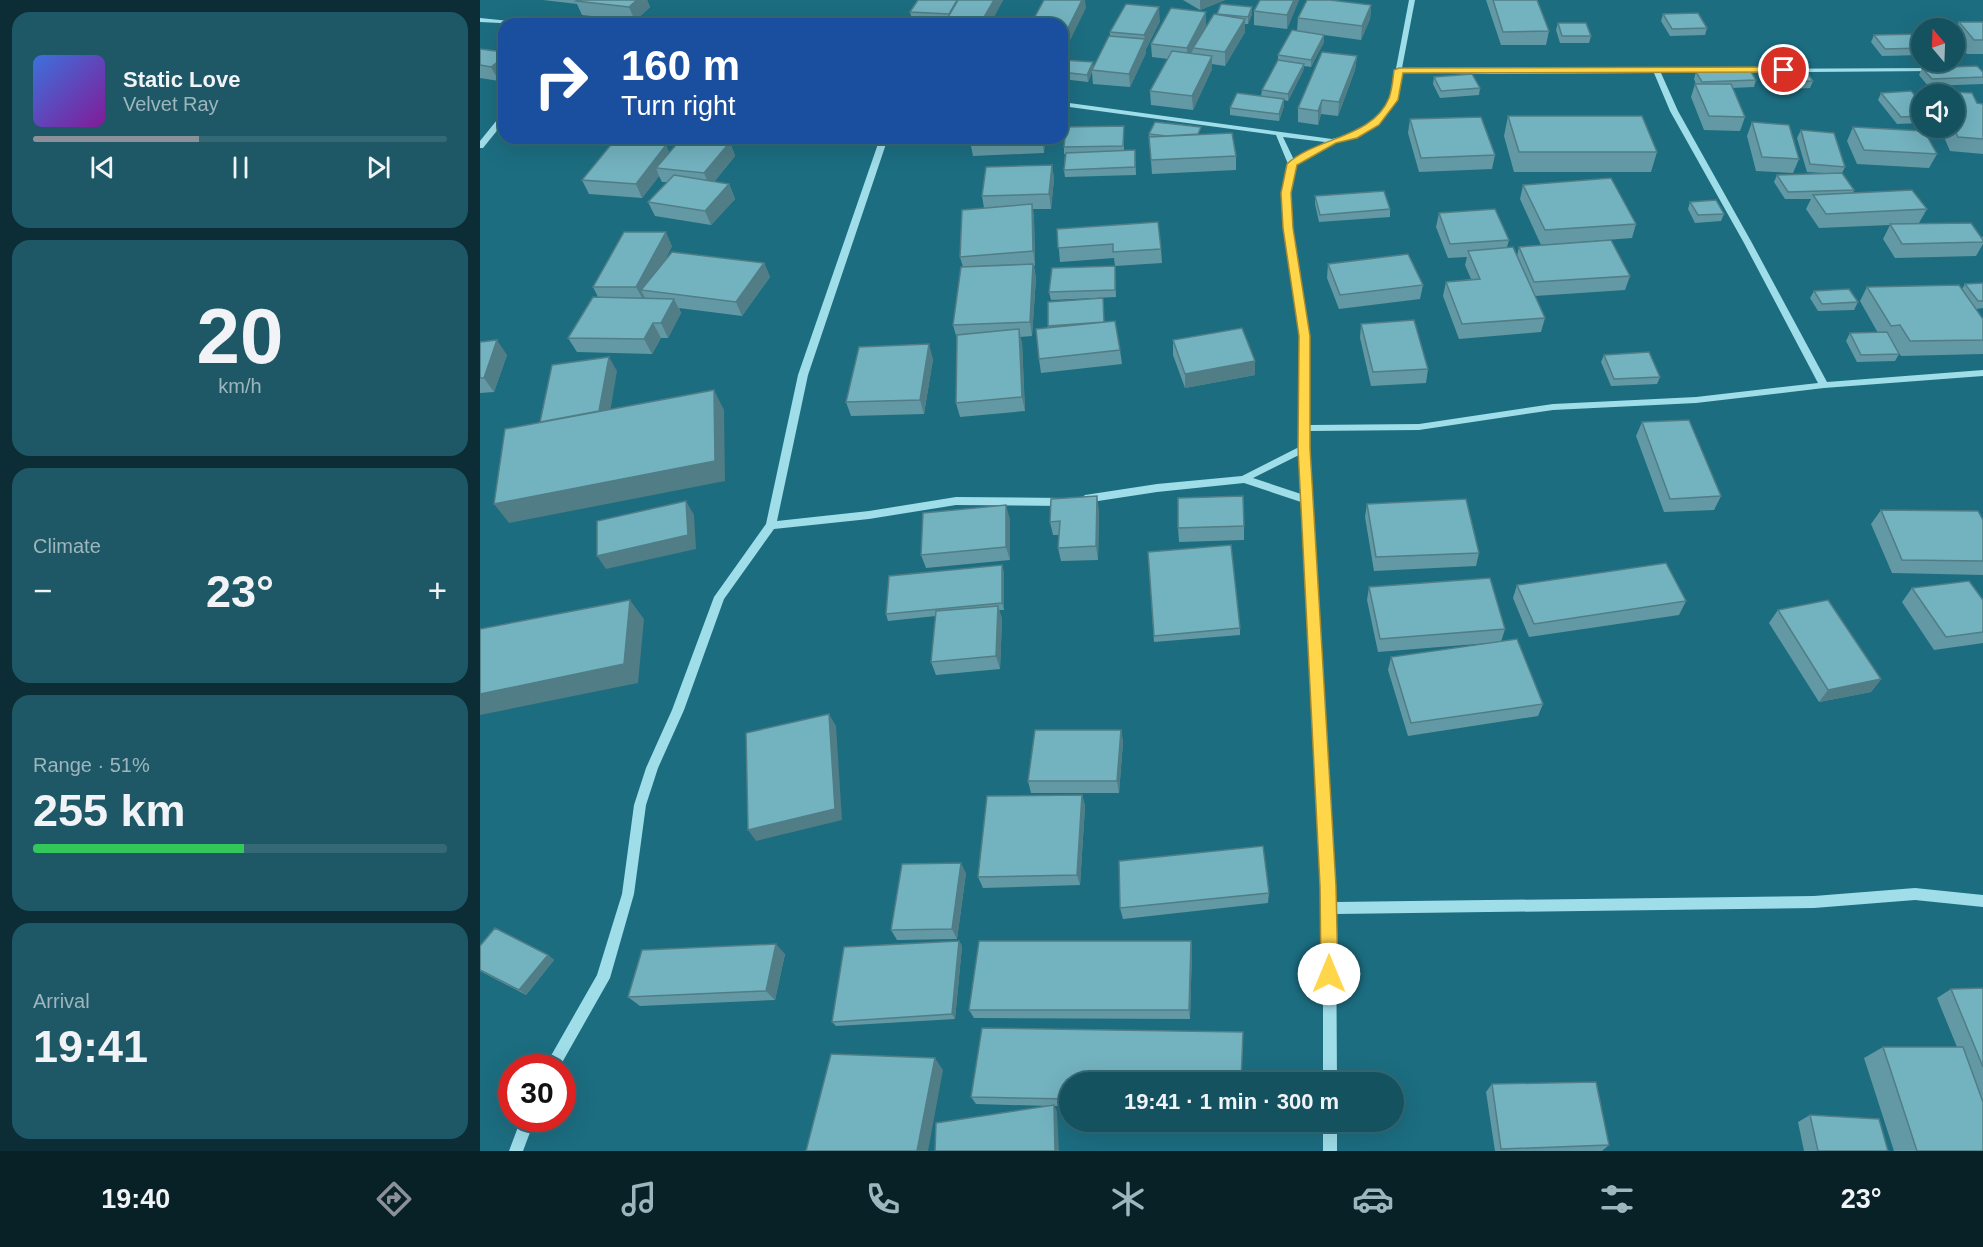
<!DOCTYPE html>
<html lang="en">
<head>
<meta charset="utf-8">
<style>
	:root { --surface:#155260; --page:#1e5866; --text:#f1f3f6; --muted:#9db6bd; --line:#346975; --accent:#8c9099 }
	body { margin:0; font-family:Helvetica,sans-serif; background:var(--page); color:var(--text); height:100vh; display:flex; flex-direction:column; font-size:22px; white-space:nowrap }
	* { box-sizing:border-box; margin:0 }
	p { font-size:20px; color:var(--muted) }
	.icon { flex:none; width:33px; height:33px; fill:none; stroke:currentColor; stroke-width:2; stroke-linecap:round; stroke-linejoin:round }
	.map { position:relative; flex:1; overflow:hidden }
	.sheet { display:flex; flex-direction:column; gap:12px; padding:12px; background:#0c2d35; width:480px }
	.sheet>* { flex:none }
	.guide { position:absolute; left:18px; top:18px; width:570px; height:126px; border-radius:18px; box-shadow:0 6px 24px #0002,0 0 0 2px var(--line); background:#1a4fa0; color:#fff; overflow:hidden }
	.needle { width:39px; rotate:341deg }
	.fabs { position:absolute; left:1431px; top:18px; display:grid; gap:12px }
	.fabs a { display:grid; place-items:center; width:54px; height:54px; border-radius:50%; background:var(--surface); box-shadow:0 6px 24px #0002,0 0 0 2px var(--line); font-size:30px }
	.speed { position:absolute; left:18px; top:1054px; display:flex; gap:12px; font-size:30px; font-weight:700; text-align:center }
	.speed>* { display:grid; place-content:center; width:78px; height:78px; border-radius:50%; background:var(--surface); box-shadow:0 6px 24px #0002,0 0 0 2px var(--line); line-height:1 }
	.speed .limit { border:9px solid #d22; background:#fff; color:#111 }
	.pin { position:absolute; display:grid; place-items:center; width:51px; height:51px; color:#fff; margin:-26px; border:3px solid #fff; border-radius:50%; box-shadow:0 2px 6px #0007 }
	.me { position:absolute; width:66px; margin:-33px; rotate:0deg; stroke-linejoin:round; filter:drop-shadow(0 0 4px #0008) }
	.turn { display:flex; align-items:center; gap:21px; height:126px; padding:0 24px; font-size:27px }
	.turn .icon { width:78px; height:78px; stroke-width:2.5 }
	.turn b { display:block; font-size:42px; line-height:51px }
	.big { font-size:45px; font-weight:700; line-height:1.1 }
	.sheet .tile { flex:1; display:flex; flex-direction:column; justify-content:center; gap:9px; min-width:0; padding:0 21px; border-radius:18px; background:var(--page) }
	.sheet .dial { align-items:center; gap:0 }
	.dial b { font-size:78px; line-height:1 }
	.song { display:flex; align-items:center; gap:18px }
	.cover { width:72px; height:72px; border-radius:9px; background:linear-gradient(135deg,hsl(220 70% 55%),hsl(290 70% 35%)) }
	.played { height:6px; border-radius:3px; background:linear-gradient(90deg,var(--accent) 40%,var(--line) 40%) }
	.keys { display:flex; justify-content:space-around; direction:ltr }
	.heat { display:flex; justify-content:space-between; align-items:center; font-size:33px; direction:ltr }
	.charge { height:9px; border-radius:4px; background:linear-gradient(90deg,#34c759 51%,var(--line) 0) }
	.trip { position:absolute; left:579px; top:1072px; width:345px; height:60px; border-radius:30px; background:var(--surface); box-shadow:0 6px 24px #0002,0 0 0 2px var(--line); font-weight:700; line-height:60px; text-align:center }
	.dock { display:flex; height:96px; justify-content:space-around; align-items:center; background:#082126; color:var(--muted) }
	.dock .icon { width:42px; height:42px }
	.dock .selected { color:var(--accent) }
	.dock b { font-size:27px; color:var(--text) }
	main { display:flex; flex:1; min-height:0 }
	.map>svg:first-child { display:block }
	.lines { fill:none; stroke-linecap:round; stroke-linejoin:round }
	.minor { fill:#9fdde9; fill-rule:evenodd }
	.wall { fill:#6399a4 }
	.shaded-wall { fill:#507d86 }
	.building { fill:#73b2bf; stroke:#507d86; stroke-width:1.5 }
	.route { fill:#ffd54a; stroke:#a68a30; stroke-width:1.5 }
</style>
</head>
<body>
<main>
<section class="sheet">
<div class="tile">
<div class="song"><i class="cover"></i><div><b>Static Love</b><p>Velvet Ray</p></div></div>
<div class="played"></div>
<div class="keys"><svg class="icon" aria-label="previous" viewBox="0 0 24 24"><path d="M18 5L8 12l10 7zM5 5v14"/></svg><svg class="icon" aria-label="pause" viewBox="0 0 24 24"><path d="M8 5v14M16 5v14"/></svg><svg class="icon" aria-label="next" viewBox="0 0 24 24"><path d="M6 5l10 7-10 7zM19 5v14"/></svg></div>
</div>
<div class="tile dial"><b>20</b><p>km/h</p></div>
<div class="tile"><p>Climate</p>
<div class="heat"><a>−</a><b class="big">23°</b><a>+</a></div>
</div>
<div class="tile"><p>Range · 51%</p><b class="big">255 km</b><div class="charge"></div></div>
<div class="tile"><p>Arrival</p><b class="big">19:41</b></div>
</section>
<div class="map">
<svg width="1503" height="1151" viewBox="0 0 1503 1151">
	<rect width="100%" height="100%" fill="#1c6d80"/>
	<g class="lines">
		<path class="minor" d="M929,0h6l-13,68 90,2 445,-2v2l-2,1 -274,2 17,38 74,132 75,139 156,-12v6l-159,12 -128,15 -143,7 -134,20 -109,1 1,69 24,402 479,-6 101,-8 68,7v12l-68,-7 -101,8 -478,6 1,169h-14v-175l-22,-406 -57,-19 -87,9 -72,11 -5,-4 5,-4 72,-11 85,-8 59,-30 -1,-110 -16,-108 -2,-35 6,-29 -12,-29 -214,-29v-4l270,37 19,-5 22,-13 17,-21zM922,72l90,2 162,-1 16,38 74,132 74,140 -122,14 -143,7 -134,20 -109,1 -2,-89 -16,-108 -2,-35 6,-28 39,-22 21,-5 23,-13 18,-25zM803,137l42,5 -31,18zM821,454v40l-48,-16z
			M0,18l40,4 3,2 -43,-2z
			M21,115h3v7l-21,26h-3v-7z
			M400,138h8l-80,237 -31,146 92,-10 87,-14 107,1 5,4 -5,4 -107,-1 -87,14 -95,10 -50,70 -40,111 -26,58 -12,37 -12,89 -24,84 -51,90h-15l53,-93 25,-81 12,-89 12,-37 26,-58 42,-113 52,-73 32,-149z
			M41,1119h14l-12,32h-14z
			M843,1122h14v29h-14z"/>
	</g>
	<path class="wall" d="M63,0h104l3,7 -15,14 -53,-6 -5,-11z
		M438,0h85l-13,24 -78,-5 -2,-7z
		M703,0h42l-25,10z
		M819,0l-12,29 -33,-4v-14z
		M1006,0h51l12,31 -3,14h-45z
		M891,5l-1,14 -9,21 -37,-5v7l-13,25 -7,-1 -1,5 -15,30 -4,-1v6l-5,15 -49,-6v-7l31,-12 1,-6 16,-30v-5l19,-24 1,-13z
		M772,7v7l-4,10h-3v8l-20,34 -13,-2v5l-19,41 -42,-5 -1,-14 18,-32 -16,-2 -1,-13 55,-19 -6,12 17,-22z
		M1183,14l44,14 -2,7 -35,1 -9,-15z
		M680,21l-14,28v4l-16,34 -37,-3 -1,-12 -4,10 -26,-3v-17l32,5 16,-31v-4z
		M1479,22h24v32h-16l-13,-16v-7z
		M1078,23l33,13 -2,7h-29l-4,-13z
		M1442,34v21l-40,1 -11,-14 3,-7z
		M0,49l24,3v24l-5,5 -19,-3z
		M877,56l-2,14 -17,46 -17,-2 -3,11 -20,-3v-14z
		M1442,68l61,4v12l-55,2 -9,-11z
		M1303,71l30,10 -3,7 -22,1 -8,-11z
		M1216,72l60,8 -2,7 -22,1 13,29 -5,14 -36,-1 -13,-33 4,-13h1l-2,-5z
		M954,77l46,11 -1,7 -39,3 -7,-14z
		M1475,92l22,11 6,1v50l-33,-3 -10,-23h14v-34z
		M1401,93l41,10v20l-25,1 -19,-24z
		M1028,116l149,36 -6,20h-137l-10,-36z
		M930,119l85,36 -3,14 -73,3 -11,-39z
		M1272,122l47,37 -6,14 -37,-2 -9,-35z
		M1373,127l84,27 -8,14 -72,-4 -10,-23z
		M1321,130l44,37 -3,6 12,17 -1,3 74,16 -8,14 63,15 1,-2v8l-7,12 -81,2 -12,-19 7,-14 -71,3 -13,-19 5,-10h-26l-11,-17 3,-7 47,-2 -17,-1 -10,-34z
		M644,133v18l11,-1 1,25 -71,2 -1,-7 1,-16h-1v-7z
		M669,134h52l35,22v14l-84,4z
		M131,138h58l-7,6 4,1 3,8 61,-11 5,14 -21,26 15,2 6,15 -24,26 -56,-9 -7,-14 19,-20h-5l-3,-6 -17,22 -53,-4 -7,-14 31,-38z
		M265,138h17l-1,2z
		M482,138h83l-1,15 -71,3 -3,-15 1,-2h-9z
		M572,165l2,14 -3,30h-18l1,9 1,47 -1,1 2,12 -4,58 -12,1 2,6 3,68 -65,6 -4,-14 1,-64 -4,-14 10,-58 -3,-10 24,-49 -2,-12z
		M1043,185l113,39 -4,14 -91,7 -21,-46z
		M835,196l75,13v8l-71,5 -4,-18z
		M1210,202l34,12 -3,7 -26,2 -7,-14z
		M959,213l70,27 -2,7 10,9 2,-9 111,29 -5,14 -90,6 10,22 -4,14 -82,7 -16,-43 3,-14 25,-3 -6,-14 2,-8 -19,1 -12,-31z
		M577,229l104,20 1,14 -47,3 1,31 -65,3 -2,-8 66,-26 -1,-8 -54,4z
		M192,246l-7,14 99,3 6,14 -28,39 -63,-8 2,5 -13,25h-7l-9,16 -75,-2 -9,-14 30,-41 -5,-10z
		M848,264l95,21 -3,14 -81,10 -12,-31z
		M1503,283v25l-7,1 7,10v35l-82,2 -10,-16 8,14 -4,7 -38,1 -11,-21 4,-8h28l-18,-32 7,-14 95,2 3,-5z
		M1334,291l44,11 -4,8 -36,1 -8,-13z
		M624,306v16l16,28 2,14 -81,9 -2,-14 9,-31v-2z
		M881,324l67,45 -2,14 -55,3 -11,-48z
		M693,340l82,35 -70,13 -12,-33z
		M0,342l27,13 -13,37 -14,1z
		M1124,355l56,22 -3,7 -46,2 -10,-24z
		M453,359l-9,55 -73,2 -5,-14z
		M1162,422l79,74 -7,14 -50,2 -28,-76z
		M887,504l112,49 -3,13 -102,5 -9,-54z
		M619,510l-1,50 -37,1 -3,-13 1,-13h-6l-3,-13z
		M1401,510l102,10v55l-91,-2 -21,-49z
		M530,519v41l-84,8 -5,-13z
		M764,526v14l-65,2 -1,-14z
		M668,552l92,76v7l-86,7z
		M524,572v38h-5l3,9 -2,50 -64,6 -5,-13 5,-46 -48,5 -2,-7z
		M1037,585l169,16 -7,14 -150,22 -16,-39z
		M889,587l136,42 -4,13 42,62 -5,12 -130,20 -20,-66 3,-13 98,-14 -111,9 -11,-52z
		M1432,588l71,12v43l-49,7 -32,-48z
		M1298,610l103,69 -10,13 -52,10 -50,-79z
		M641,730l2,12 -4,51h-88l-3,-12z
		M602,795l3,11 -5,79 -97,3 -5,-11z
		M486,873l-9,66 -60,1 -6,-10z
		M789,893l-1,10 -145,16 -3,-11z
		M479,941l3,5 -7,73 -119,7 -4,-4z
		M711,941l1,10 -2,68 -216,-1 -5,-8z
		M0,946l68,9 6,5 -28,35 -46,-24z
		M305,954l-10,46 -135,6 -12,-9z
		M1503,988v163h-89l-30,-93 19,-11h74l-20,-49 14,-9z
		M590,1083v23h-16l3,6 -7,-6 -74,-2 -5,-7z
		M1012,1084l117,61 -7,6h-107l-9,-59z
		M1330,1115l78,36h-84l-6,-29z"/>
	<path class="shaded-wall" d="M157,0h10l3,7 -15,14 -6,-14z
		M514,0h9l-13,24h-10z
		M602,0h3l1,8 -24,49v-17z
		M720,0h25l-25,10z
		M814,0h5l-12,29v-14z
		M891,5l-1,14 -9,21 1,-14z
		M679,7l1,14 -14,28v4l-16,34 -1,-13 16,-34 -1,-5z
		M772,7v7l-4,10v-7z
		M726,12v13l-12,23h-1v2l-6,11v-13z
		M765,19v13l-20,34v-14z
		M844,35v7l-13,25v-7z
		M732,56v13l-19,41 -1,-14z
		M877,56l-2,14 -17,46 1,-14z
		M24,57v19l-5,5 -8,-14z
		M613,62l1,7 -2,1v2l-4,10 -1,-7z
		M824,64l-1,7 -15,30v-7z
		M804,99v7l-5,15v-7z
		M842,100l-1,14 -3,11v-14z
		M167,138h22l-17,15 -6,-14z
		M562,138h3l-1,15 -2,-14z
		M250,142l5,14 -25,31 -6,-14z
		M186,145l6,14 -16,9 3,8 -17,22 -6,-14z
		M572,165l2,14 -3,30 -2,-15z
		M249,184l6,15 -24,26 -6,-14z
		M552,204l2,14 1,47 -2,-14z
		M186,232l6,14 -23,45 -8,-1 4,8 -1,3 -8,-14z
		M284,263l6,14 -28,39 -6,-14z
		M553,264l3,14 -4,58 -2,-14z
		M194,299l7,14 -13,25 -7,-15z
		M173,323l8,15 -9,16 -8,-15z
		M539,329l3,14 3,68 -3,-14z
		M17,340l10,15 -13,37 -10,-14z
		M449,344l4,15 -9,55 -4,-14z
		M129,357l8,14 -10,59 -58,8z
		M775,361v14l-70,13v-14z
		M234,390l10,20 1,71 -216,42 -15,-19z
		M617,496l2,14 -1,50 -2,-14z
		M206,501l8,14 2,34 -90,20 -9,-13z
		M526,505l4,14v41l-4,-13z
		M522,565l2,7v38l-2,-7z
		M150,600l14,19 -6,64 -158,32v-21z
		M518,606l4,13 -2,50 -4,-13z
		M1401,679l-10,13 -52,10 9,-12z
		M349,714l7,12 6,94 -86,21 -8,-11z
		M641,730l2,12 -4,51 -2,-12z
		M602,795l3,11 -5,79 -3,-10z
		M481,863l5,10 -9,66 -5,-10z
		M479,941l3,5 -7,73 -3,-5z
		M711,941l1,10 -2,68 -1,-9z
		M296,944l9,10 -10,46 -9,-9z
		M68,955l6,5 -28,35 -7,-5z
		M455,1058l8,12 -15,81h-11z
		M574,1105l3,7 2,39h-4z"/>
	<path class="building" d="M98,0h59l-8,7 -53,-6z
		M438,0h39l-8,14 -39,-2z
		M478,0h36l-14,24h-36z
		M564,0h38l-20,40v-16h-31z
		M780,0h34l-7,15 -33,-4z
		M827,0h23l41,5 -9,21 -64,-8z
		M1013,0h44l12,31 -46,1z
		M646,4l33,3 -15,28 -34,-3z
		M741,4l31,3 -4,10 -31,-3z
		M691,8l35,4 -19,36 -36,-4z
		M1218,13l9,15 -35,1 -9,-15z
		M734,14l31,5 -20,33 -32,-4z
		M1479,22h24v18h-9z
		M1078,23h28l5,13h-29z
		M812,30l32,5 -13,25 -33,-5z
		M1442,34v14l-37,1 -11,-14z
		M629,36l36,3 -16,35 -37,-4z
		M0,49l24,3v5l-13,10 -11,-2z
		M692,51l40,5 -20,40 -42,-5z
		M842,52l35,4 -18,46 -17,-2 -4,11 -20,-3z
		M584,60l29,2 -6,13 -25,-3v-10z
		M798,60l26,4 -16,30 -26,-4z
		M1497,66l6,6v5l-51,2 -10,-11z
		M1270,70l6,10 -54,2 -6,-10z
		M1303,71h23l7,10 -23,1z
		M992,74l8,14 -39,3 -7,-14z
		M1215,84h36l14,33 -36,-1z
		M1431,91l11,12v13l-21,1 -20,-24z
		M1475,92l17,1 5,10 6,1v35l-25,-2 -4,-9v-27h5z
		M757,93l47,6 -5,15 -49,-6z
		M1028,116h134l15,36h-138z
		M1001,117l14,38 -74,3 -11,-39z
		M675,122l46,5 -3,7 -32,2 -17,-2z
		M1272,122l37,3 10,34 -37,-2z
		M644,126l-1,20 -59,1 2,-20z
		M1373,127l71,4 13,23 -73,-4z
		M1321,130l33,3 11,34 -35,-3z
		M752,133l4,23 -85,4 -2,-23z
		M202,138h13l35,4 -26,31 -48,-5z
		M491,138h71v1l-72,2z
		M134,141l52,4 -30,39 -54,-4z
		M655,150v17l-71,3 2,-17z
		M572,165l-3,29 -67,2 4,-29z
		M1362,173l12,17 -66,2 -11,-17z
		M194,175l55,9 -24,27 -57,-9z
		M1131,178l25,46 -91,6 -22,-45z
		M1432,190l15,19 -101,5 -13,-19z
		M904,191l6,18 -70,6 -5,-19z
		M1236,200l8,14 -26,1 -8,-13z
		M552,204l1,47 -73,6 2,-47z
		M1015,209l14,31 -59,4 -11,-31z
		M678,222l3,27 -48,3v-8l-55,4 -1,-19z
		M1491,223l12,17v2l-81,2 -12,-20z
		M144,232h42l-30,55h-43z
		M1131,240l19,36 -96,6 -15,-35z
		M1033,247l32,71 -83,6 -16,-42 34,-3 -12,-28z
		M192,252l92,11 -28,39 -95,-12z
		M928,254l15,31 -83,10 -12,-31z
		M553,264l-3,58 -77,3 8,-58z
		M635,266v24l-66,2 3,-24z
		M1503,283v18h-5l-13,-17z
		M1479,285l24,34v21l-73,1 -10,-16 -9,1 -24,-39z
		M1369,289l9,13 -36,2 -8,-13z
		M113,297l81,2 -13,24h-8l-9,16 -76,-1z
		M623,298l1,24 -56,4v-24z
		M934,320l14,49 -55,3 -12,-48z
		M635,321l5,29 -81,9 -3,-30z
		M762,328l13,33 -70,13 -12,-34z
		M539,329l3,68 -66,6 1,-68z
		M1407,332l12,22 -38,1 -11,-22z
		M17,340l-13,38h-4v-36z
		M449,344l-9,56 -74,2 13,-55z
		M1169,352l11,25 -46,2 -10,-24z
		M129,357l-10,54 -59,11 12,-57z
		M234,390l1,71 -221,43 11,-75z
		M1209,420l32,76 -51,3 -28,-77z
		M617,496l-1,50 -38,2 2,-27 -10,1 1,-23z
		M763,496l1,30 -66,2v-30z
		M986,499l13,54 -103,4 -9,-53z
		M206,501l2,34 -91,21v-35z
		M526,505v42l-85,8 2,-42z
		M1401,510l97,1 5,9v41l-81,-1z
		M751,545l9,83 -86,8 -6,-84z
		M1186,563l20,38 -152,23 -17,-39z
		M522,565v38l-116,11 3,-38z
		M1010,578l15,51 -125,10 -11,-52z
		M1489,581l14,19v32l-37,5 -34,-49z
		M150,600l-6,64 -144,30v-65z
		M1348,600l53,79 -53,11 -50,-80z
		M518,606l-2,50 -65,6 5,-51z
		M1037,639l26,65 -132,19 -20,-66z
		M349,714l6,95 -87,21 -2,-97z
		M555,730h86l-4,51h-89z
		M602,795l-5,80 -99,2 9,-81z
		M783,846l6,47 -149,15 -1,-47z
		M481,863l-9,66 -61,1 11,-66z
		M15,928l53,27 -29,35 -39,-20v-24z
		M479,941l-7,73 -120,8 12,-75z
		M499,941h212l-2,69h-220z
		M296,944l-10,47 -138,6 14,-47z
		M1503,988v79l-32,-78z
		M502,1028l261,4 -2,51h-171v16l-99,-2z
		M1403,1047h80l20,55v49h-66z
		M351,1054l104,4 -18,93h-111z
		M1116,1082l13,63 -108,4 -9,-65z
		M574,1105l1,46h-120l1,-28z
		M1330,1115l69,4 9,32h-70z"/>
	<path class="route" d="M1304,67l3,1v4l-384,1 -5,27 -19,25 -22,13 -21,5 -39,22 -6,28 2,35 17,108v112l26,438 2,88 -2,6 -7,2 -6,-2 -2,-6 -1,-88 -22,-438 1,-112 -16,-108 -2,-35 6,-29c29,-27 86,-26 102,-66 3,-8 4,-19 5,-28l5,-2z"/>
</svg>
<div class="fabs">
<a><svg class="needle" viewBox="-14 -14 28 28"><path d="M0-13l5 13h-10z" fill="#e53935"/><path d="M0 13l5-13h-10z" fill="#9db6bd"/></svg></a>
<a><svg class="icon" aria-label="sound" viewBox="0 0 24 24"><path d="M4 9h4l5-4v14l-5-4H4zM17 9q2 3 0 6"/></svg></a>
</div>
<div class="speed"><div class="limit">30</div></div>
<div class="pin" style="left:1304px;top:70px;background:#d93025"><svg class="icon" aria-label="arrive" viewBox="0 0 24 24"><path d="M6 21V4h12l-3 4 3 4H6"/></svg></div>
<svg class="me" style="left:849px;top:974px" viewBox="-20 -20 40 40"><circle r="19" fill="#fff"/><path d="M0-13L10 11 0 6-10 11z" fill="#ffd54a"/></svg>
<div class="trip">19:41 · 1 min · 300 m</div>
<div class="guide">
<div class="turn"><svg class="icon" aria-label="right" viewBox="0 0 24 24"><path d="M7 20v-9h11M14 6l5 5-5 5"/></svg><div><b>160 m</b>Turn right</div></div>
</div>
</div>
</main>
<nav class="dock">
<b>19:40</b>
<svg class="icon selected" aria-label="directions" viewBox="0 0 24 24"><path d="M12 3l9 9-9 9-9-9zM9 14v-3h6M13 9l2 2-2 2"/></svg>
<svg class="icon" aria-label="music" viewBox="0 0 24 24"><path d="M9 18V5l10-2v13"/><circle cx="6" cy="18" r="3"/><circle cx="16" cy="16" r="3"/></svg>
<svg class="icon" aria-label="phone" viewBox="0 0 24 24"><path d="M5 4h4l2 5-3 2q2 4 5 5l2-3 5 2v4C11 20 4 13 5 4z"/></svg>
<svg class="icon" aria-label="climate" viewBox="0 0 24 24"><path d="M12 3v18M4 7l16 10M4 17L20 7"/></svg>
<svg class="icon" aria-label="car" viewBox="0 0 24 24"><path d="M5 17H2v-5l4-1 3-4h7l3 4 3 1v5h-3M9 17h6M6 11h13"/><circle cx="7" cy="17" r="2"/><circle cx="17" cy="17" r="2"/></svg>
<svg class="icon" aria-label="filters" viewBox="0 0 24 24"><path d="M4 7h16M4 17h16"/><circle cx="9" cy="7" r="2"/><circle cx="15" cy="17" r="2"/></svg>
<b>23°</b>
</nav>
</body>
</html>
